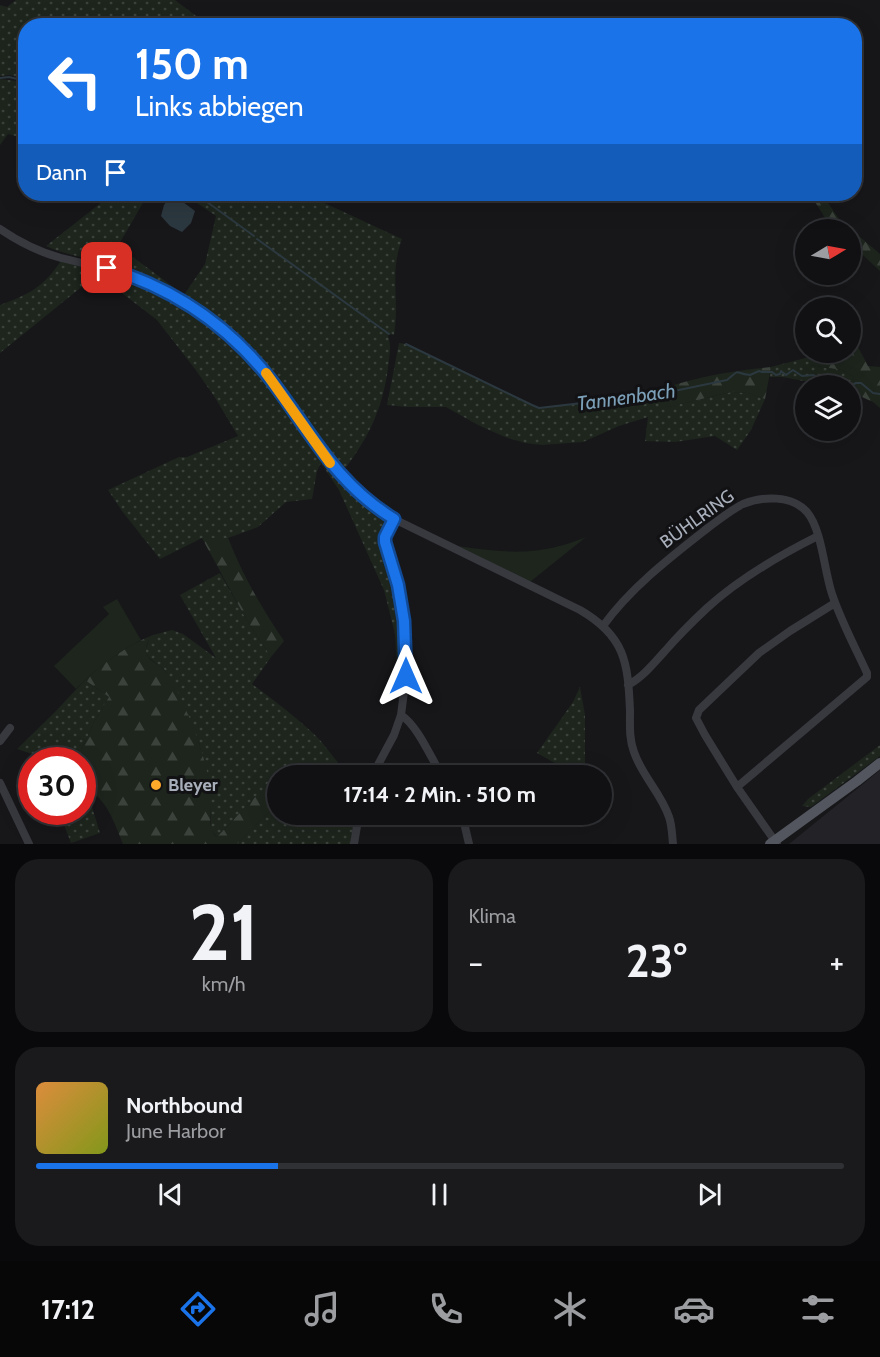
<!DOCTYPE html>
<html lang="de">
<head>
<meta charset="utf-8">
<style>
	:root { --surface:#111114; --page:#1a1a1d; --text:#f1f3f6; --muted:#9c9da0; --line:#303134; --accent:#1a73e8 }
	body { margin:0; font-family:Cabin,sans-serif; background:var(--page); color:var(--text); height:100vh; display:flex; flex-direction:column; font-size:22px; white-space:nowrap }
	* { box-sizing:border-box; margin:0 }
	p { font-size:20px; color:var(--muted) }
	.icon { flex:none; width:33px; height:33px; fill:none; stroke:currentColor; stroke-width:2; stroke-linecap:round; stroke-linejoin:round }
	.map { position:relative; height:844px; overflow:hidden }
	.drawer { display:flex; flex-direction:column; gap:15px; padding:15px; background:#09090b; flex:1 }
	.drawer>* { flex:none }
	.banner { position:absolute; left:18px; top:18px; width:844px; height:183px; border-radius:24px; box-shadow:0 6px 24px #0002,0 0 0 2px var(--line); background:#1a73e8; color:#fff; overflow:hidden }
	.needle { width:39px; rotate:80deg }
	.controls { position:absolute; left:795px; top:219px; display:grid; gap:12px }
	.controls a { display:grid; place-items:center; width:66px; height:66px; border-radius:50%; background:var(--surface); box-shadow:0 6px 24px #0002,0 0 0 2px var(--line); font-size:30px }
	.speed { position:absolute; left:18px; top:747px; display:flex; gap:12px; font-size:30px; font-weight:700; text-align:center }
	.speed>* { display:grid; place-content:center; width:78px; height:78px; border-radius:50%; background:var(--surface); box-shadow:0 6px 24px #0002,0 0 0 2px var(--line); line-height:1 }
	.speed .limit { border:9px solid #d22; background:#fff; color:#111 }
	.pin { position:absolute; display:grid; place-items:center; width:51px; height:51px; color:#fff; margin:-26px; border-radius:12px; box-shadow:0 3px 9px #0006 }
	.me { position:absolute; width:66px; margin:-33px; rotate:0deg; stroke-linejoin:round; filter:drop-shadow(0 0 4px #0008) }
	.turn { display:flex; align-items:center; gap:21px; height:126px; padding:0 18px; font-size:27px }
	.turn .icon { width:78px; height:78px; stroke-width:2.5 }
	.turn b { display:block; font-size:42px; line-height:51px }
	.then { display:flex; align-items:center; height:57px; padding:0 18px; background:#0003; gap:12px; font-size:22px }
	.big { font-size:45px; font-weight:700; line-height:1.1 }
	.drawer .widget { flex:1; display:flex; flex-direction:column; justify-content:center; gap:9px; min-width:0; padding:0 21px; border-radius:24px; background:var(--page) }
	.drawer .dial { align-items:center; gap:0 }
	.dial b { font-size:78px; line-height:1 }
	.song { display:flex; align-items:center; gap:18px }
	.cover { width:72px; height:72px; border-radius:9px; background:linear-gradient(135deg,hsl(30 70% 55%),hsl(70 70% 35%)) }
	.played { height:6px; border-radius:3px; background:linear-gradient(90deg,var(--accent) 30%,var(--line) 30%) }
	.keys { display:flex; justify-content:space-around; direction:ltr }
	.heat { display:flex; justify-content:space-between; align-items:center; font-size:33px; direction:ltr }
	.drawer .tiles { flex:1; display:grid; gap:15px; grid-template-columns:1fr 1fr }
	.widget:last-child { grid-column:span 2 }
	.trip { position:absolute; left:267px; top:765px; width:345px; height:60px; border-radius:30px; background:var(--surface); box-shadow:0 6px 24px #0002,0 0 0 2px var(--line); font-weight:700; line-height:60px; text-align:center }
	.menu { display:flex; height:96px; justify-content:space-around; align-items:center; background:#070708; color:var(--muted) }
	.menu .icon { width:42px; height:42px }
	.menu .active { color:var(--accent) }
	.menu b { font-size:27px; color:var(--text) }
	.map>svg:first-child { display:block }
	.built { fill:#232327 }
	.grass { fill:url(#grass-dots) }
	.forest { fill:url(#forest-firs) }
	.garden { fill:#1d251d }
	.water { fill:#2c383f }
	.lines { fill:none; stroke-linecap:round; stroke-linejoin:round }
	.stream { stroke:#2c383f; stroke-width:2 }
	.minor { stroke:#38393f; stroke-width:8 }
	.major { stroke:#53565e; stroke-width:10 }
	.route-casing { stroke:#114b97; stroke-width:15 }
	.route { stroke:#1a73e8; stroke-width:10 }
	.slow { stroke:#f59e0b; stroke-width:10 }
	.poi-dot { fill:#ffa92a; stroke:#121215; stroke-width:2 }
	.labels { text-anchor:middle; stroke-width:6; stroke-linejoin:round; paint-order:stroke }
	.street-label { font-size:18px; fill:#a8afbb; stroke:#121215 }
	.poi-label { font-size:18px; font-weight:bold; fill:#a8afbb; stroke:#121215; text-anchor:start }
	.water-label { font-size:20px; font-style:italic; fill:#7ca0b8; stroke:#121215 }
</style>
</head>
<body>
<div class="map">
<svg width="880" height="844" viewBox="0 0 880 844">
	<defs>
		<pattern id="grass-dots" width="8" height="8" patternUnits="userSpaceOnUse" patternTransform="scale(1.5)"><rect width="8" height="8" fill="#1d251d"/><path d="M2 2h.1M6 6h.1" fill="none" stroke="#3b423c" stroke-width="1.8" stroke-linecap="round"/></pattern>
		<pattern id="forest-firs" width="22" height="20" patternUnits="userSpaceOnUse" patternTransform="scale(1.5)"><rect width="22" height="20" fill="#1d251d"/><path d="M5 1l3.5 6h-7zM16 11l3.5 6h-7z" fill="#3b423c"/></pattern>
	</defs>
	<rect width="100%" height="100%" fill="#17171a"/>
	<path class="built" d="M880,770v74h-91l79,-64z"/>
	<path class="grass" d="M16,0h159l33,25 -182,1 -1,53 -15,-4 -10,1v-71l7,2z
		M0,79l25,3 1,57 -18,-5 -8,11z
		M108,194h40l-30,52 58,43 -2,2c-23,-13 -44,-21 -70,-28 -19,-6 -39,-8 -58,-17l60,-47z
		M184,194h121l97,45c-10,28 -6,44 -6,72 0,8 -1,16 -2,24l-5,-1 -1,2c4,10 1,21 0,32 -5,38 -18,68 -42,99l-6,-1 -9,-9 -69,-97 -37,-36 -41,-29 21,-31 11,-48z
		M61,261l75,19 51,27 47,36 33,36 58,80 56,54 4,8 17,98 1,35 -2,53 -2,-6 -4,-67 -11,-44 -45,-100 -18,-27 -4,8 -5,28 -26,3 -28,25 -30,11h-26l-42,21 -38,-48 -14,-21 71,-33h8l51,-21 -24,-40 -19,-27 -38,-49 -39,-30 -23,-14 -95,77v-48c30,-11 42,-17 61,-44z
		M399,343l7,1 126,61 7,3 104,-12h7l15,-2 3,13 63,-15 17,1 17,6 -14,31 -14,20 -22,-14 -40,6 -30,-1 3,-24 -29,9 -36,16 -41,3 -17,-2 -20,-6 -27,-12 -32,-18h-39l-20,-2z
		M809,357l1,8 32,5 12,7 -3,10 -1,-1 -26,-1 -41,-8h-13l1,-10z
		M220,573l26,46 25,38 -19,27c22,16 44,33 64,52 12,12 21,28 34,39l-72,1 -1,21 -17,-2 -5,2 -38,40 -6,-7 -1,-45 -11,-42 -21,-49 -14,-25 -15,-11 -3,-5v-5l4,-11 3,-2 19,-5 11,4 33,24 -36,-63z
		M85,680l24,17 -15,25 -17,38h-26l-34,-11 38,-37z
		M580,687l5,28v60h-9l-39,-22 36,-51z
		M880,745v11l-69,51 -9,-1 6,-7z
		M91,804l9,29 -29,10 -10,-26 6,-3v-2h15l1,-5z
		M277,804l1,10 78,1 -4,29h-115z"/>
	<path class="forest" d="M810,194h12l17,25 41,35v17l-29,-27 -1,-14 -16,-1 -5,-5z
		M857,345l11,21 12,1v41l-7,-6 -22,-10v-5l3,-10 -12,-7 -32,-5 -1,-8 19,-4 22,-1 1,-5z
		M771,367l-6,32 -17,-6 -17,-1 -63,15 -3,-13 -15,2h-7c40,-17 85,-25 128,-29z
		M202,538h26c14,36 34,71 56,103l-13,16 -25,-38z
		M153,635c-5,5 -9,13 -6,20 3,7 13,9 17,15 11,12 19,34 26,49 10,25 19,52 21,79 1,12 -5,31 6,39l40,-42h9l11,2v7l-40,40h-114c-8,-20 -16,-45 -36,-55l-4,-15 -1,-14h-5l17,-38 15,-25 -24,-17c20,-19 43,-35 68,-45z"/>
	<path class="garden" d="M586,537l-56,45 -72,-36c27,4 54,8 82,4 16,-2 31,-7 46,-13z
		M117,599l24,41c-24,13 -46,29 -65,49l-22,-23 55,-52 -6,-7z"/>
	<path class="water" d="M170,197l13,5 12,9 -4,12 -9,9 -12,-6 -9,-10 3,-11z"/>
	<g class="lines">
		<path class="stream" d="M0,78l9,-1 17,4
			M196,194l58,42
			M257,239l132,95
			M406,344l126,61 7,3 104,-12h7l77,-16c15,-12 5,-7 23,-5l9,-4 3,1h10l4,3 4,-1 1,-3 5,4 7,-5 9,6 11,-1 14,7 7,-3h4l7,7
			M850,386l6,-3h5l12,10 7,1"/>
		<path class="minor" d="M0,229c19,13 39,23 61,29 24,6 48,10 71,18 26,9 52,25 75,42 24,18 46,39 65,63 23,31 43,66 69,95 15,17 34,31 53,43l186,91c45,26 48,52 50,101 0,14 -1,28 4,41 8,24 27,41 35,65 3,8 3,18 4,27
			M603,626c28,-39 69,-70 106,-99 11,-8 22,-17 34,-23 19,-8 49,-9 64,8 15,18 17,58 25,82 9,27 23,53 35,79v4l-130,110
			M628,685c15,-8 26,-22 37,-34 13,-15 27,-29 42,-43 33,-30 71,-52 111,-72
			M401,715c17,11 30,43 41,61
			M0,741l10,-13
			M372,776l22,-41 7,-20 5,-39 -2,-55 -6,-37 -13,-42v-5l9,-18
			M0,783l29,61
			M462,814l7,30
			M354,844l5,-30
			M777,844l-40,-57 -32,-52 -9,-17 3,-8 60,-57 31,-22 45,-28"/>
		<path class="major" d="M770,844l87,-63 23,-18"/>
	</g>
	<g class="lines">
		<defs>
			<path id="route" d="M107,268c66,20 122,58 164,112 40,52 64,103 123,139l-9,18v5l13,43 6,36 2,55"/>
		</defs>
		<use href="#route" class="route-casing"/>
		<use href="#route" class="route"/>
		<path class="slow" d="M266,373l64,90"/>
	</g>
	<circle class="poi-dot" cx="156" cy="785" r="6"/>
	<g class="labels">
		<g class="street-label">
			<text transform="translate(697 519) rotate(-36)" y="6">BÜHLRING</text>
		</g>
		<g class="poi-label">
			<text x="168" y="791">Bleyer</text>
		</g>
		<g class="water-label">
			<text transform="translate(626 397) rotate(-8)" y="7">Tannenbach</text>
		</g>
	</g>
</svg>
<div class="controls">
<a><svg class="needle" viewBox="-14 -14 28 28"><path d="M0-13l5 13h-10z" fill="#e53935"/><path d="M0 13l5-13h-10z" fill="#9c9da0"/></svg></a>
<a><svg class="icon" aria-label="search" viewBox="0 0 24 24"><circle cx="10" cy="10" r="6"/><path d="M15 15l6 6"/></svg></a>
<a><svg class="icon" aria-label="layers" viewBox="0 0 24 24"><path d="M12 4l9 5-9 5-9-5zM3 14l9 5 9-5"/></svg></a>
</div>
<div class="speed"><div class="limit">30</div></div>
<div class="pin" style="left:107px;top:268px;background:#d93025"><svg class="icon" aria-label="arrive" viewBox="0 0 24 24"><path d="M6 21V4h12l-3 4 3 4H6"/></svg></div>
<svg class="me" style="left:406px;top:676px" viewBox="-20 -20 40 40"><path d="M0-17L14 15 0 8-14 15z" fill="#1a73e8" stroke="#fff" stroke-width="4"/></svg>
<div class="trip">17:14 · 2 Min. · 510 m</div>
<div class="banner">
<div class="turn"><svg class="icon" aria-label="left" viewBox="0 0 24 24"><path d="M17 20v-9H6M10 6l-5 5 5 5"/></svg><div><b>150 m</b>Links abbiegen</div></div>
<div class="then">Dann<svg class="icon" aria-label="arrive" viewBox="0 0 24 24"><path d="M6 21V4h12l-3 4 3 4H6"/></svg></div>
</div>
</div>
<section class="drawer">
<div class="tiles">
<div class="widget dial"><b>21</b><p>km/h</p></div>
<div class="widget"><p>Klima</p>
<div class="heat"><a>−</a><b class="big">23°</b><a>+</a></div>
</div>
<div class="widget">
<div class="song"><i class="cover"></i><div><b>Northbound</b><p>June Harbor</p></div></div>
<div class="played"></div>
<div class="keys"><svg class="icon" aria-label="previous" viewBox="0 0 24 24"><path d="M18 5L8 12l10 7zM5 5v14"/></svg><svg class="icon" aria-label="pause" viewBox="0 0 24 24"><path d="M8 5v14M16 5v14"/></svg><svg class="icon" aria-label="next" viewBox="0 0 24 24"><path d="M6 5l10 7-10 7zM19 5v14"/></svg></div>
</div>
</div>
</section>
<nav class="menu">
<b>17:12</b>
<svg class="icon active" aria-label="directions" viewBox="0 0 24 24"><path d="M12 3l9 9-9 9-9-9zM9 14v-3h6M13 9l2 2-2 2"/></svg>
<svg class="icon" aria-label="music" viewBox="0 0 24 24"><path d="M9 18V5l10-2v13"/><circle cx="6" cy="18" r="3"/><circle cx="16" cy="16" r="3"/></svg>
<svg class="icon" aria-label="phone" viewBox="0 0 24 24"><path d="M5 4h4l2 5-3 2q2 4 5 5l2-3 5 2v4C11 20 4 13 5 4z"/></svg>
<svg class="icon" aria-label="climate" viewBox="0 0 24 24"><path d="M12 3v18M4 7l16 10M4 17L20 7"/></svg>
<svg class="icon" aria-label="car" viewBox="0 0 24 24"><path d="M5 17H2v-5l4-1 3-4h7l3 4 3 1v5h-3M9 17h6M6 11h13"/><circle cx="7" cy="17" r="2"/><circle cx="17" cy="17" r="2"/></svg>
<svg class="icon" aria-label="filters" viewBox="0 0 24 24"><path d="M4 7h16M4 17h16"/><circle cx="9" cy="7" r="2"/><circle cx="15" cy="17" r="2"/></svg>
</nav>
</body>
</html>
